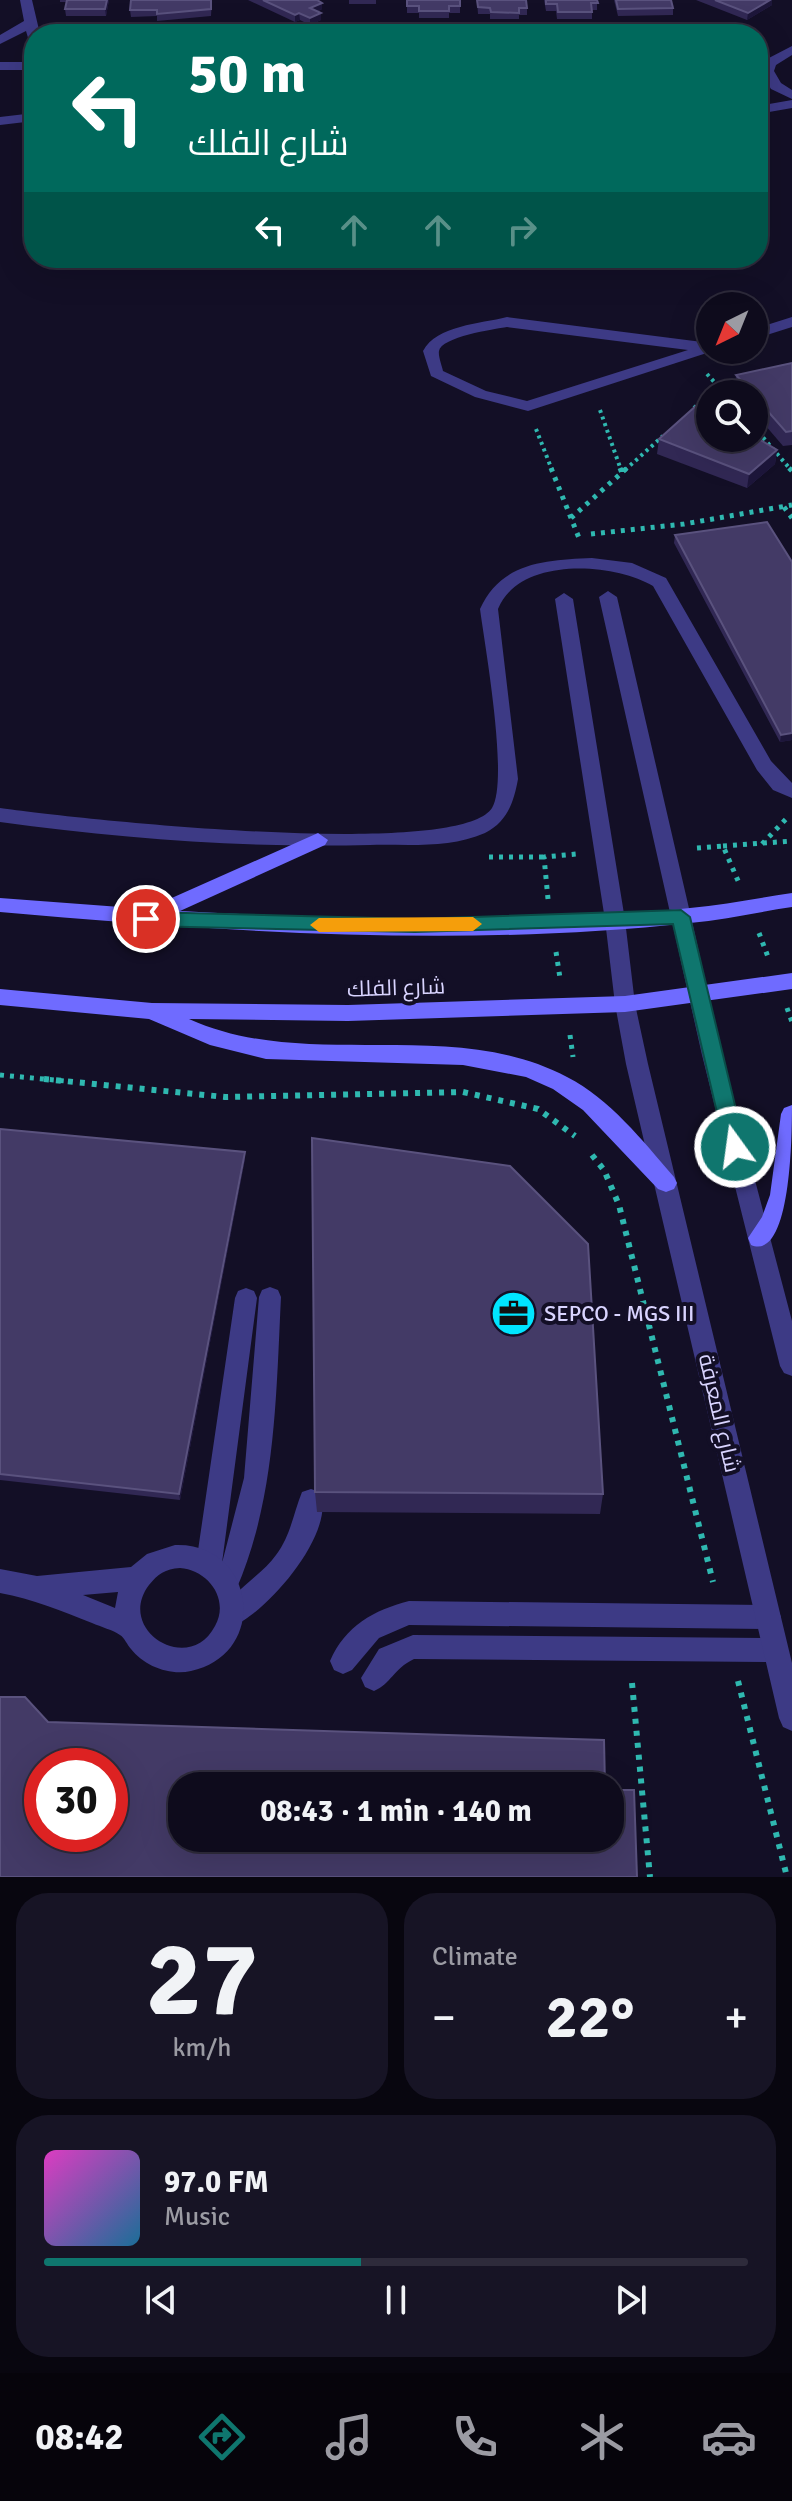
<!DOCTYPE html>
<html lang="en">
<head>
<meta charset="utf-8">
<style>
	:root { --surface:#0e0b1c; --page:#171425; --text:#f1f3f6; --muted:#9b9ba3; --line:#2e2b3b; --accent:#0f766e }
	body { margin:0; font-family:Signika,Cairo,sans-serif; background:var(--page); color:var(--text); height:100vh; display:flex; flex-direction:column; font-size:30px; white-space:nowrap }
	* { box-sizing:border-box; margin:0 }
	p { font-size:26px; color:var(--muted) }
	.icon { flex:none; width:44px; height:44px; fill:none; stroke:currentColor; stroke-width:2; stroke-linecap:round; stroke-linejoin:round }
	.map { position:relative; height:1877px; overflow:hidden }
	.panel { display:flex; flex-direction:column; gap:16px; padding:16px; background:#08060f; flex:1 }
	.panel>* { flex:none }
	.banner { position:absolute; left:24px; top:24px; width:744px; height:244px; border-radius:32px; box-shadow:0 8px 32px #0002,0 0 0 2px var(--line); background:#00695c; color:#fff; overflow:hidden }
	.needle { width:52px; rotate:223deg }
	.fabs { position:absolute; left:696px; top:292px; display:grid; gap:16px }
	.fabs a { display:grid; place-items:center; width:72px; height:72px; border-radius:50%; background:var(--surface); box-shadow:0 8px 32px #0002,0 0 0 2px var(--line); font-size:40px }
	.speed { position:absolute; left:24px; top:1748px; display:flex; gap:16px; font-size:40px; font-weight:700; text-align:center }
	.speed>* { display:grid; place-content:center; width:104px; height:104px; border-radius:50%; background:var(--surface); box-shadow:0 8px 32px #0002,0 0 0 2px var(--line); line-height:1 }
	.speed .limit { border:12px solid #d22; background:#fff; color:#111 }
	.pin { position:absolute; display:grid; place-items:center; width:68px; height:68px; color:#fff; margin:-34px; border:4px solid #fff; border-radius:50%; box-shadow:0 2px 8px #0007 }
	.me { position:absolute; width:88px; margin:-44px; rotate:346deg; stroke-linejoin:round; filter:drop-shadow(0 0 6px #0008) }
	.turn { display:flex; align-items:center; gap:28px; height:168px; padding:0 32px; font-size:36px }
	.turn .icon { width:104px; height:104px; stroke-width:2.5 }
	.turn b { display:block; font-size:56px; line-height:68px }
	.lanes { display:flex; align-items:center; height:76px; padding:0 32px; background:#0003; justify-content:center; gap:40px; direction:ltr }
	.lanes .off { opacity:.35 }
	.big { font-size:60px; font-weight:700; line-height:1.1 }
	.panel .card { flex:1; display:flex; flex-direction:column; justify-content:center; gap:12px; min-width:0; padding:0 28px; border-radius:32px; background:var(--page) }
	.panel .dial { align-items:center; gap:0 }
	.dial b { font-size:104px; line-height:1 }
	.song { display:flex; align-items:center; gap:24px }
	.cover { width:96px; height:96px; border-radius:12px; background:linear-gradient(135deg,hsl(310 70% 55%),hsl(200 70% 35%)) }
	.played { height:8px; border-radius:4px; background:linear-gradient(90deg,var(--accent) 45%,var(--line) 45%) }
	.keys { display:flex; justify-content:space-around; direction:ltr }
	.heat { display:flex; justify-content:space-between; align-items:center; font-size:44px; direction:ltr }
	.panel .tiles { flex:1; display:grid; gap:16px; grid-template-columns:1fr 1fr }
	.card:last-child { grid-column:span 2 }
	.trip { position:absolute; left:168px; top:1772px; width:456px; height:80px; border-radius:32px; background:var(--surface); box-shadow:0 8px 32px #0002,0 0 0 2px var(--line); font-weight:700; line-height:80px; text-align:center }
	.tabs { display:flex; height:128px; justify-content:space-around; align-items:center; background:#06040b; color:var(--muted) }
	.tabs .icon { width:56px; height:56px }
	.tabs .current { color:var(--accent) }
	.tabs b { font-size:36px; color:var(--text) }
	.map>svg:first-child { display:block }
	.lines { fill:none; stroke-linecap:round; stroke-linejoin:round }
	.path-far2 { stroke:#2fb8b0; stroke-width:4; stroke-dasharray:3 4; stroke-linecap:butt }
	.path-far1 { stroke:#2fb8b0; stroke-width:5; stroke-dasharray:4 6; stroke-linecap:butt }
	.path { stroke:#2fb8b0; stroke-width:6; stroke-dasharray:5 7; stroke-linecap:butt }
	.lane { fill:#3d3a85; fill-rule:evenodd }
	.street { fill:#3d3a85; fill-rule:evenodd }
	.secondary { fill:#6f6bff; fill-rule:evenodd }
	.wall { fill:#312854 }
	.shaded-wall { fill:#1d163a }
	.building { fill:#433a66; stroke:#5a527e; stroke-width:2; fill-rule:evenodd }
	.route { fill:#0f766e; stroke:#0a4d48; stroke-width:2 }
	.slow { fill:#f59e0b }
	.labels { text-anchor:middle; stroke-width:8; stroke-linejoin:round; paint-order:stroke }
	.street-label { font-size:22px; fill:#d9d4ff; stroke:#130f26 }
	.poi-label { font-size:22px; fill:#d9d4ff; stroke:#130f26; text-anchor:start }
</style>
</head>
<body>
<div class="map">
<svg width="792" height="1877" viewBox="0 0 792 1877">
	<rect width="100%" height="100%" fill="#130f26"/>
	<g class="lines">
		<path class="path-far2" d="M707,374l18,20
			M694,408l24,-22
			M600,410l21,60
			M754,427l37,43
			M536,429l16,41
			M625,470l38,-34"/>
		<path class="path-far1" d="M551,468l28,70
			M620,468l2,5
			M789,468l3,3
			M784,507l8,11
			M571,518l56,-50
			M591,534l93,-10 108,-19
			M762,844l26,-27
			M723,846l69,-5
			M697,848l26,-2 16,37
			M489,857h55
			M548,899l-4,-42 32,-3
			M759,933l9,24
			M556,952l4,26
			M787,1008l5,14
			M570,1035l3,22
			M0,1075l65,6"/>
		<path class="path" d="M44,1079l181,18 238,-5 75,17 37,27
			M592,1155l12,15 15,35 94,377
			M738,1681l49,196
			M632,1683l18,194"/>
		<path class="lane" d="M507,317l203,26v7h6l-188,61 -53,-14 -44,-21 -8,-25c14,-26 57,-27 84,-34zM507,327l181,23 -161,51 -41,-10 -43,-20c-1,-5 -5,-15 -4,-20 2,-14 55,-22 68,-24z
			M792,317v10l-38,12v-10z
			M592,558l40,5 34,15 105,183 21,22v15l-19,-8 -16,-20 -104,-184c-41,-24 -134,-29 -155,23l20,170c-4,23 -11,43 -33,54 -36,16 -77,11 -115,12 -124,3 -247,-6 -370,-23v-14c69,10 458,53 492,0 17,-28 -7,-161 -12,-199 21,-47 66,-49 112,-51z
			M608,591l9,6 74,320 -10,7 -10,-7 -72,-320z
			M564,593l9,6 52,321 -10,7 -10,-7 -50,-321z
			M270,1287l8,3 3,7c-5,99 -5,201 -45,293l-9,4 -9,-4 -4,-8 5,-13 -10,7 -9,-4 -4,-8 39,-266 3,-7 8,-3 8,3 3,7 -35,265 22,-85 15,-181 3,-7z
			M311,1489l9,3c17,39 -52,120 -87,134l-9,-3 -4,-9c9,-20 42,-39 56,-59 15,-20 17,-41 26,-63z
			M409,1601l359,4 9,3 4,9 -4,9 -9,3 -359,-4 -30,13 -27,32 -9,4 -9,-4 -4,-9c15,-35 44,-51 79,-60z
			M413,1635l362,3 9,3 4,9 -4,9 -9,3 -361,-3c-21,10 -23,25 -40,32l-9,-4 -4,-9 18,-29z"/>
		<path class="street" d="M20,0h12l8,34h-6v8l-5,-1 -3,-10 -26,13v-9l24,-14z
			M792,46v9l-16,10 -2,6 7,12 11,7v9l-21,-10 -11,-18 5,-11z
			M0,62h34v8h-34z
			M792,100v8l-34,6v-8z
			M34,113v8l-34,4v-8z
			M681,910l10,7 31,138 70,266v55l-8,-3 -4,-7 -78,-311 -31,-138z
			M615,913l10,7 10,84 13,60 144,599v68l-9,-4 -4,-9 -153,-654 -11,-60 -10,-84z
			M175,1545c81,-3 95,109 16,126 -21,5 -47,-5 -60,-22 -4,-4 -6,-11 -11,-14 -7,-5 -19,-8 -28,-12 -31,-12 -59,-24 -92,-30v-24l37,7 94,-9 16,-13zM180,1568c28,2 50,31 35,58 -26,50 -100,4 -66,-41 9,-11 16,-16 31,-17zM118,1592l-3,16 -32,-13z"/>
		<path class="secondary" d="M318,833l10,7 -3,5 -145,66c169,9 341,15 510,-3 34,-3 68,-10 102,-15v14c-34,5 -68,13 -102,16 -228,25 -462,9 -690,-11v-14l147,11z
			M792,973v16l-167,23 -277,9 -159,-2c120,54 260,-4 378,58 43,22 75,63 107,100l3,6 -3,6 -8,3 -8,-3 -75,-79 -30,-21 -27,-12 -63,-12 -197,-6 -56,-14 -61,-26 -149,-14v-16l152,14 196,2 277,-9z
			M792,1105c0,25 0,157 -41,140l-3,-7 14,-21 8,-22 11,-81 3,-6z"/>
	</g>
	<path class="wall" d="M60,0h49l-3,16h-40l-1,-7 1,-7h-6z
		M212,0l-1,16 -54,5v-5l-26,1 -1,-7z
		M248,0h69l5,3v6l-5,3 4,1v7l-11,5 -10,-5 -5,2z
		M349,0h27v4h-27z
		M407,0h53v13h-11v5h-30v-5h-12z
		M477,0l50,8v7h-8v4h-29v-5h-12z
		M544,0h53v10h-5v9h-35l-1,-8h-10z
		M614,0h57l2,8v7l-55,1z
		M696,0h76v5l-25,15z
		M792,363v82l-9,1 -29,-34v-18h-15l-4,-5 1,-14z
		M659,439l118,11 -2,14 -28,24 -90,-34z
		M675,535l117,27v178l-12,2 -106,-199z
		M0,1129l245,23v7l-65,341 -180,-20z
		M315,1492l288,2 -3,20 -283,-2z"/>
	<path class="shaded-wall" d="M107,0h2l-3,16 -1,-7z
		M770,0h2v5l-25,15 1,-7z
		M322,3v6l-12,6v-7z
		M299,13l1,7 -5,2v-7z
		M321,13v7l-11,5v-7z
		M777,450l-2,14 -28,24 2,-14z
		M792,733v7l-12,2 1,-7z
		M245,1152v7l-65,341 -1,-6z"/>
	<path class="building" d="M67,0h40l-2,9h-40z
		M131,0h80v9l-54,5v-4h-27z
		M263,0h54l5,3 -12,5 11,5 -11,5 -11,-5 -4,2z
		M407,0h53v6h-11v5h-30v-5h-12z
		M477,0h49l1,8h-8v5l-28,-1 -1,-4 -12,-1z
		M546,0h51l1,3h-7l1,9h-34l-1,-8h-11z
		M616,0h55l2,8 -55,1z
		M715,0h55l-22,13z
		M792,363v68l-6,1 -50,-57z
		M698,404l12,7v27h44v-2l23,14 -28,24 -90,-35z
		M767,522l25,40v171l-11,2 -106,-200z
		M0,1129l245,23 -66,342 -179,-20z
		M312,1138l198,28 78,78 15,250 -288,-2z
		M0,1697h25l23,25 556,18 1,46h-423v52h428v-48h24l3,87h-637zM42,1766h68v68h-68z"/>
	<path class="route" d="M681,910l9,7 55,230 -10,8 -10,-8 -52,-223 -258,8 -269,-6 -9,-7 9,-7 269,7z"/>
	<path class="slow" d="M473,917l9,7 -9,7 -154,1 -9,-7 9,-7z"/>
	<defs>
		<symbol id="office-disc" viewBox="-11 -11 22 22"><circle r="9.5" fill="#00e5ff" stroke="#130f26"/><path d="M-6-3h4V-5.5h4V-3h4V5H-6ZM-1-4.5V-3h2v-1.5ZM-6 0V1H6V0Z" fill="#111"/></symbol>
	</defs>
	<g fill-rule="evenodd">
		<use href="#office-disc" x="488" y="1288" width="51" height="51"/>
	</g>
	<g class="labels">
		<g class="street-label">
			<text transform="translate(396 987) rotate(-2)" y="8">شارع الفلك</text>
			<text transform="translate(720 1413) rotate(77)" y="8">شارع المعرفة</text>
		</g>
		<g class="poi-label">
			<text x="544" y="1321">SEPCO - MGS III</text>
		</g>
	</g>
</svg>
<div class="fabs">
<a><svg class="needle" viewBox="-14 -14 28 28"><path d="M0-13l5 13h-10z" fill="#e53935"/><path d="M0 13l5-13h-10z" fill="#9b9ba3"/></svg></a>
<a><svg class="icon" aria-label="search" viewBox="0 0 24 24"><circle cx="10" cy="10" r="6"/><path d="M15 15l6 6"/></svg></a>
</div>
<div class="speed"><div class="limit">30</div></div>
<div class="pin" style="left:146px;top:919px;background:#d93025"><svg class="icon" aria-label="arrive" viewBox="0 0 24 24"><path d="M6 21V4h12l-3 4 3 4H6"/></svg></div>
<svg class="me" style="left:735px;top:1147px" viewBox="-20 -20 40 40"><circle r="17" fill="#0f766e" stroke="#fff" stroke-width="3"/><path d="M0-11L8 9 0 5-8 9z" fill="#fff"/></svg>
<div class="trip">08:43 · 1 min · 140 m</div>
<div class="banner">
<div class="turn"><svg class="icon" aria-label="left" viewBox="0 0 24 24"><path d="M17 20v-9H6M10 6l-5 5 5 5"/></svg><div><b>50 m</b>شارع الفلك</div></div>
<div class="lanes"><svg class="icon" aria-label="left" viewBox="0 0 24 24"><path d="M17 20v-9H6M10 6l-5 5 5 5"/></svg><svg class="icon off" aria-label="ahead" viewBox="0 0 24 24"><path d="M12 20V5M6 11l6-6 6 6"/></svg><svg class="icon off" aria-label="ahead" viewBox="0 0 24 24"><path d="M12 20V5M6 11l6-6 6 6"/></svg><svg class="icon off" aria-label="right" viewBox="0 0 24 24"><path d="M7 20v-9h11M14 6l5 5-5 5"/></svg></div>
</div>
</div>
<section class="panel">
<div class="tiles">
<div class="card dial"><b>27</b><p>km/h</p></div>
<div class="card"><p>Climate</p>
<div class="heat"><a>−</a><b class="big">22°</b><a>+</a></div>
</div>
<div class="card">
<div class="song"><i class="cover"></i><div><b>97.0 FM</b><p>Music</p></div></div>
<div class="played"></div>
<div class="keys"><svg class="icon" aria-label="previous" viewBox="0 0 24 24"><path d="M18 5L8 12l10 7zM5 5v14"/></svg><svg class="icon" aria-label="pause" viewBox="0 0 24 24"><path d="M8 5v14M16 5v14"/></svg><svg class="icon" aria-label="next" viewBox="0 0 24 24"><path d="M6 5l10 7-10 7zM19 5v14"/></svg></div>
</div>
</div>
</section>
<nav class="tabs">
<b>08:42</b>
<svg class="icon current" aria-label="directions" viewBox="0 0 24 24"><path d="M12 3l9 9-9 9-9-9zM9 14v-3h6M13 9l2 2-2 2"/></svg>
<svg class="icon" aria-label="music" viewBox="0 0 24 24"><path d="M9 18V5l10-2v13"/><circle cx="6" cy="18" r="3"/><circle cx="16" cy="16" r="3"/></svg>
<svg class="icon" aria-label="phone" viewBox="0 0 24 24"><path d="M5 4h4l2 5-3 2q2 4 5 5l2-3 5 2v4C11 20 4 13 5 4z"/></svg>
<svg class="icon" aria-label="climate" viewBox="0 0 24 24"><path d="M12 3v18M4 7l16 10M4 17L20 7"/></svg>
<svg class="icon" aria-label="car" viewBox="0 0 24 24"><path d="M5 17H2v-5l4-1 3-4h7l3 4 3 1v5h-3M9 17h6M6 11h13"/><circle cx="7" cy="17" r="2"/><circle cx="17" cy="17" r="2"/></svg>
</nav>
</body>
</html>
